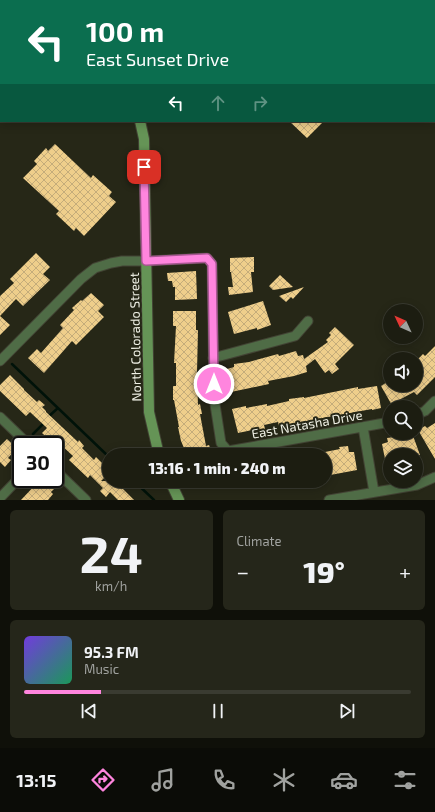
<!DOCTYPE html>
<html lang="en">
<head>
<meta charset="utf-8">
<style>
	:root { --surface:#1c1d11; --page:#25261a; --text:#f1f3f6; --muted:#a0a29f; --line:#3a3b31; --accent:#ff85de }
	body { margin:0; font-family:"Exo 2",sans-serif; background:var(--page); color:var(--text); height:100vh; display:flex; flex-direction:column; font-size:15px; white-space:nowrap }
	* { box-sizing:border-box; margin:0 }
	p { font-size:13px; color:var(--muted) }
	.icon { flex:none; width:22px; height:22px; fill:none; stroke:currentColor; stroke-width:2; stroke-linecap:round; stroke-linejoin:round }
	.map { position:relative; height:500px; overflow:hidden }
	.side { display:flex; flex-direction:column; gap:10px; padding:10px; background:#0f1009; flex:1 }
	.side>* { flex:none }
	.banner { position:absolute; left:0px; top:0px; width:435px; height:122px; box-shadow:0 2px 10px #0003,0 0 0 1px var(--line); background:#0b6e4f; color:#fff; overflow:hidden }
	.needle { width:26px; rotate:314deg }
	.controls { position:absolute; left:383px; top:304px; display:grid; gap:8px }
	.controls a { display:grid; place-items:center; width:40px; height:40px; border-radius:50%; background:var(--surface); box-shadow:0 2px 10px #0003,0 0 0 1px var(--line); font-size:20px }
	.speed { position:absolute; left:12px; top:436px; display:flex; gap:8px; font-size:20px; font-weight:700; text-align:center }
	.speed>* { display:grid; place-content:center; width:52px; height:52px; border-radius:50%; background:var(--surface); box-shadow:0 2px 10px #0003,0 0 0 1px var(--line); line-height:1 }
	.speed .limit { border:2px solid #111; border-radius:6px; background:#fff; color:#111 }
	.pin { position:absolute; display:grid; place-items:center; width:34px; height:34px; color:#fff; margin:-17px; border-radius:8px; box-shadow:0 2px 6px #0006 }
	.me { position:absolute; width:44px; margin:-22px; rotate:0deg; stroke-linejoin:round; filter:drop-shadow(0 0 3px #0008) }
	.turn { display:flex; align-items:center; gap:14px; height:84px; padding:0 20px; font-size:18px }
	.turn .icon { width:52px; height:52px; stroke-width:2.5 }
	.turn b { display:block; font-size:28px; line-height:34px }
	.lanes { display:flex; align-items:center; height:38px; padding:0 20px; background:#0003; justify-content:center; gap:20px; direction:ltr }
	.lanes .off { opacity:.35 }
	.big { font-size:30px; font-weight:800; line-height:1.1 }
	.side .tile { flex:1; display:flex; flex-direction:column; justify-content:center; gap:6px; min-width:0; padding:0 14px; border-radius:6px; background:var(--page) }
	.side .dial { align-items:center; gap:0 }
	.dial b { font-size:52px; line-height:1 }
	.song { display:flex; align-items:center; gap:12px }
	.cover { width:48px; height:48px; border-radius:6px; background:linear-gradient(135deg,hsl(260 70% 55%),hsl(150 70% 35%)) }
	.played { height:4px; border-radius:2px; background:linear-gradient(90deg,var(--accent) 20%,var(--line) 20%) }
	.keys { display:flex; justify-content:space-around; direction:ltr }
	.heat { display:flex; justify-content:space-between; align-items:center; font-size:22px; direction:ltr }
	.side .tiles { flex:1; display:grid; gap:10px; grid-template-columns:1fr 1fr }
	.tile:last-child { grid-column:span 2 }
	.trip { position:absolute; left:102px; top:448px; width:230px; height:40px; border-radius:20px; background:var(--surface); box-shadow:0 2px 10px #0003,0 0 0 1px var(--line); font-weight:800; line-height:40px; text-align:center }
	.tab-bar { display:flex; height:64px; justify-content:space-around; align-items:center; background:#0b0c07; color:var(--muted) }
	.tab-bar .icon { width:28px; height:28px }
	.tab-bar .active { color:var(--accent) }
	.tab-bar b { font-size:18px; color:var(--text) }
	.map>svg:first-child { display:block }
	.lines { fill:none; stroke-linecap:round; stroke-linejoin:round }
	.stream { stroke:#001209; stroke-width:2.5 }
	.building { fill:url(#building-cross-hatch) }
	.street-casing { stroke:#424334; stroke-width:11 }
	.secondary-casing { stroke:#424334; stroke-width:12 }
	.street { stroke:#4f6c46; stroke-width:9 }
	.secondary { stroke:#659456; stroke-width:10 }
	.route-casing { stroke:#a65690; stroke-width:10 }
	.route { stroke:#ff85de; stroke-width:7 }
	.labels { text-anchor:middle; stroke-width:4; stroke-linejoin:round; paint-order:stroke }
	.street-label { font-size:13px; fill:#f0f1e6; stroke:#262717 }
</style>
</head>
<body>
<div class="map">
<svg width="435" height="500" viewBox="0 0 435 500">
	<defs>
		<pattern id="building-cross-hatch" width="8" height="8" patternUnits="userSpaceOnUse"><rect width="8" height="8" fill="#eece8b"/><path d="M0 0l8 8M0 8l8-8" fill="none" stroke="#c4ac7a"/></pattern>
	</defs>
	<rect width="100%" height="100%" fill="#262717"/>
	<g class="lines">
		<path class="stream" d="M12,364l97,93
			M48,417l10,-9
			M33,434l11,-11
			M134,481l20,19"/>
	</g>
	<path class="building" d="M289,121h35l-17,17z
		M55,144l36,34 2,-3 19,17 -3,4 7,6 -32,34 -8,-8 -2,3 -18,-17 3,-3 -36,-33 14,-14 -3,-3 12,-13 2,3z
		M36,253l14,14 -7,7 7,6 -27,26 -7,-7 -16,17 10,9 -10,10v-39l14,-13 -4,-4z
		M254,257v15h-3l2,20 -24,3 -1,-8h5l-2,-15h-1v-14z
		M196,271l1,28 -22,1v-13h-2l-1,-6h-4l-1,-8z
		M280,275l13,12 -20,3 -4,-4z
		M304,287l-11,12 -2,-2 -5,5 -7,-6z
		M91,293l13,12 -6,6 6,6 -28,28 -4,-4 -28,32 -16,-15 9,-9 4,4 22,-25 -3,-3 14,-15 -2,-2 9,-8 1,1z
		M263,301l8,24 -14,5v-2l-23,6 -6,-22z
		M173,311h23v19h2l-1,42 1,33 2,-1 2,10h-2l6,32 3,-1 3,7 -8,3h-17l-6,-14 -3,-14h1l-5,-27h-1v-14h3v-23h-2l2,-37h-3z
		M335,327l19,18 -19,19 4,5 -7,5 -3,-4 -4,3 -10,-14 -9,7 1,6 -13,4 -26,5 1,3 -38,8 -4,-23 7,-2v-3l15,-2 29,-8 1,2 17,-5 2,5 5,-1 1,4 24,-17 -2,-2 5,-5 -2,-2z
		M435,346v31l-18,18 -3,-3 -15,8 1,3 -7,4 -12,-21 9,-6v5h26v-24l7,-7 2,2z
		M10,375l14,14v1l13,12 2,-2 6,5 -3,2 4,4v1l32,30 1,-2 5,6 -2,2 12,12 2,-3 8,8 -2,3 6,6 -7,7h14l19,19h-16l-8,-8 -4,5 -6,-6 3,-3 -13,-13 -2,3 -19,-18 4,-4 -13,-12 -3,3 -15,-14 5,-5 -17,-16 -4,4 -26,-25v-6z
		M377,386l4,22 -9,2v-1l-93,17 -1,-4 -14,3 1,4 -8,1v-1l-19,4 -6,-24 14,-3v2l21,-4v2l22,-5v-2l15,-2v1l54,-11v2z
		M435,423v36l-17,-29 7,-4 2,2z
		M408,433l1,2 3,-2 8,22h-30v13l-3,1 -5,-25 6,-2 -1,-4 7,-1v1z
		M7,439l10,9 -9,10 3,2 -6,7 -5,-5v-16z
		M348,446l1,6h5l3,18 -32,6v-24l15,-3 -1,-2z
		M30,479h16l9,9 -4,4 2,2 -5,6h-27l15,-16z
		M249,481h20v3l-18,4z"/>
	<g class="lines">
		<defs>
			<path id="street" d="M433,0l2,2
				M170,1l1,-1
				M213,358l82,-22 13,-15
				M0,361l81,-82 14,-11 16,-5 11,-2h25l60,-3 5,6 2,134 7,45 7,8 162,-29
				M416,415l9,-4 10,-10
				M0,417l29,28
				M363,427l11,65
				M55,470l31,30
				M0,498l21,-22
				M329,500l88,-15 18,-8"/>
			<path id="secondary" d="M79,0l1,1
				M140,121l4,18 5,273 10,43
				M170,481l9,19"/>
		</defs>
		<use href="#street" class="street-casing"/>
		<use href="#secondary" class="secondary-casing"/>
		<use href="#street" class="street"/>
		<use href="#secondary" class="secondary"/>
	</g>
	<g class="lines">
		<defs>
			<path id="route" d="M144,167l2,94 61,-3 5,6 2,120"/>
		</defs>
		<use href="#route" class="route-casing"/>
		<use href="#route" class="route"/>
	</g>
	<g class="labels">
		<g class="street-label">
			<text transform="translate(135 337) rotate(-91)" y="5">North Colorado Street</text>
			<text transform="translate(307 424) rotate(-10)" y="5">East Natasha Drive</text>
		</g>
	</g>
</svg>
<div class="controls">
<a><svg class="needle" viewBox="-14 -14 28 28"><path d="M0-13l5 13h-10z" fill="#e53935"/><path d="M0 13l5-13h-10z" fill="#a0a29f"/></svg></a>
<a><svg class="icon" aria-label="sound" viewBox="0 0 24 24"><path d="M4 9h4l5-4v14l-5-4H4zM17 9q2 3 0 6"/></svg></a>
<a><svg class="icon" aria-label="search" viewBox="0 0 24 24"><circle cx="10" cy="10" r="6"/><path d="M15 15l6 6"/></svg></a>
<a><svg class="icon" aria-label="layers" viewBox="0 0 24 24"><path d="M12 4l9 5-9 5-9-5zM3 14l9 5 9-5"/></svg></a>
</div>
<div class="speed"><div class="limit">30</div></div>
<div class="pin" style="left:144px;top:167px;background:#d93025"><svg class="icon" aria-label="arrive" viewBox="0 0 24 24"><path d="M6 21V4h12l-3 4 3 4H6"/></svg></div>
<svg class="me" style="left:214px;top:384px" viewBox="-20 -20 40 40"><circle r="17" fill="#ff85de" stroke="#fff" stroke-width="3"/><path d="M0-11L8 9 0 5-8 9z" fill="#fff"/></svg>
<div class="trip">13:16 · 1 min · 240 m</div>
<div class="banner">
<div class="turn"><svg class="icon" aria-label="left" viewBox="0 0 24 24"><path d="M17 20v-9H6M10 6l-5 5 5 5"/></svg><div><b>100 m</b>East Sunset Drive</div></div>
<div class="lanes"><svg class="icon" aria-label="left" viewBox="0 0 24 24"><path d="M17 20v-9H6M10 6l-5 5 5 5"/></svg><svg class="icon off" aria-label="ahead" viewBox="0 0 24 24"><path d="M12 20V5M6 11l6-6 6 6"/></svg><svg class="icon off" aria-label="right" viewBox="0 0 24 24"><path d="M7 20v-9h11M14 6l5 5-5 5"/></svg></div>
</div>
</div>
<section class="side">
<div class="tiles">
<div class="tile dial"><b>24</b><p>km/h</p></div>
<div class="tile"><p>Climate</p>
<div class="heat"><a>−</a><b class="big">19°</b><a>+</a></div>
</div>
<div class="tile">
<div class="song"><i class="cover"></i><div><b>95.3 FM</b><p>Music</p></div></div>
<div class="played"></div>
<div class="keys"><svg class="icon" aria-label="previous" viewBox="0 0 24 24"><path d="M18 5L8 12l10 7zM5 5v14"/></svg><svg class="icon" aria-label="pause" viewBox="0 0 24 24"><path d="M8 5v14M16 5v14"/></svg><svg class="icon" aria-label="next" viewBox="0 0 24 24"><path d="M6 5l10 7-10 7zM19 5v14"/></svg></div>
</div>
</div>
</section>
<nav class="tab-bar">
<b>13:15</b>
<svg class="icon active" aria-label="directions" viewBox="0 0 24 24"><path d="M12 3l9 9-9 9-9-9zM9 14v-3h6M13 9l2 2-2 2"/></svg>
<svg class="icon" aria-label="music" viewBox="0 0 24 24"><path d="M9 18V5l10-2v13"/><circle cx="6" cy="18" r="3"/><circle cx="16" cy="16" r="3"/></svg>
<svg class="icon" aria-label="phone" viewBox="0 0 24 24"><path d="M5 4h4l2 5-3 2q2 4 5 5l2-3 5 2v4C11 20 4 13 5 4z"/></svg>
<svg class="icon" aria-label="climate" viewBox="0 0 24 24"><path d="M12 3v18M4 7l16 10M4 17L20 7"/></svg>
<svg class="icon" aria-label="car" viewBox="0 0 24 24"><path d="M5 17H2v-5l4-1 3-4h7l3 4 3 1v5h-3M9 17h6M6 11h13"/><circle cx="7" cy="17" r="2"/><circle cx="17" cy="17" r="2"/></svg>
<svg class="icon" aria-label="filters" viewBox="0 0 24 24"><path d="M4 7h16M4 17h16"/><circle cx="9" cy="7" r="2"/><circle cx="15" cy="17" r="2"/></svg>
</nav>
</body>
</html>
